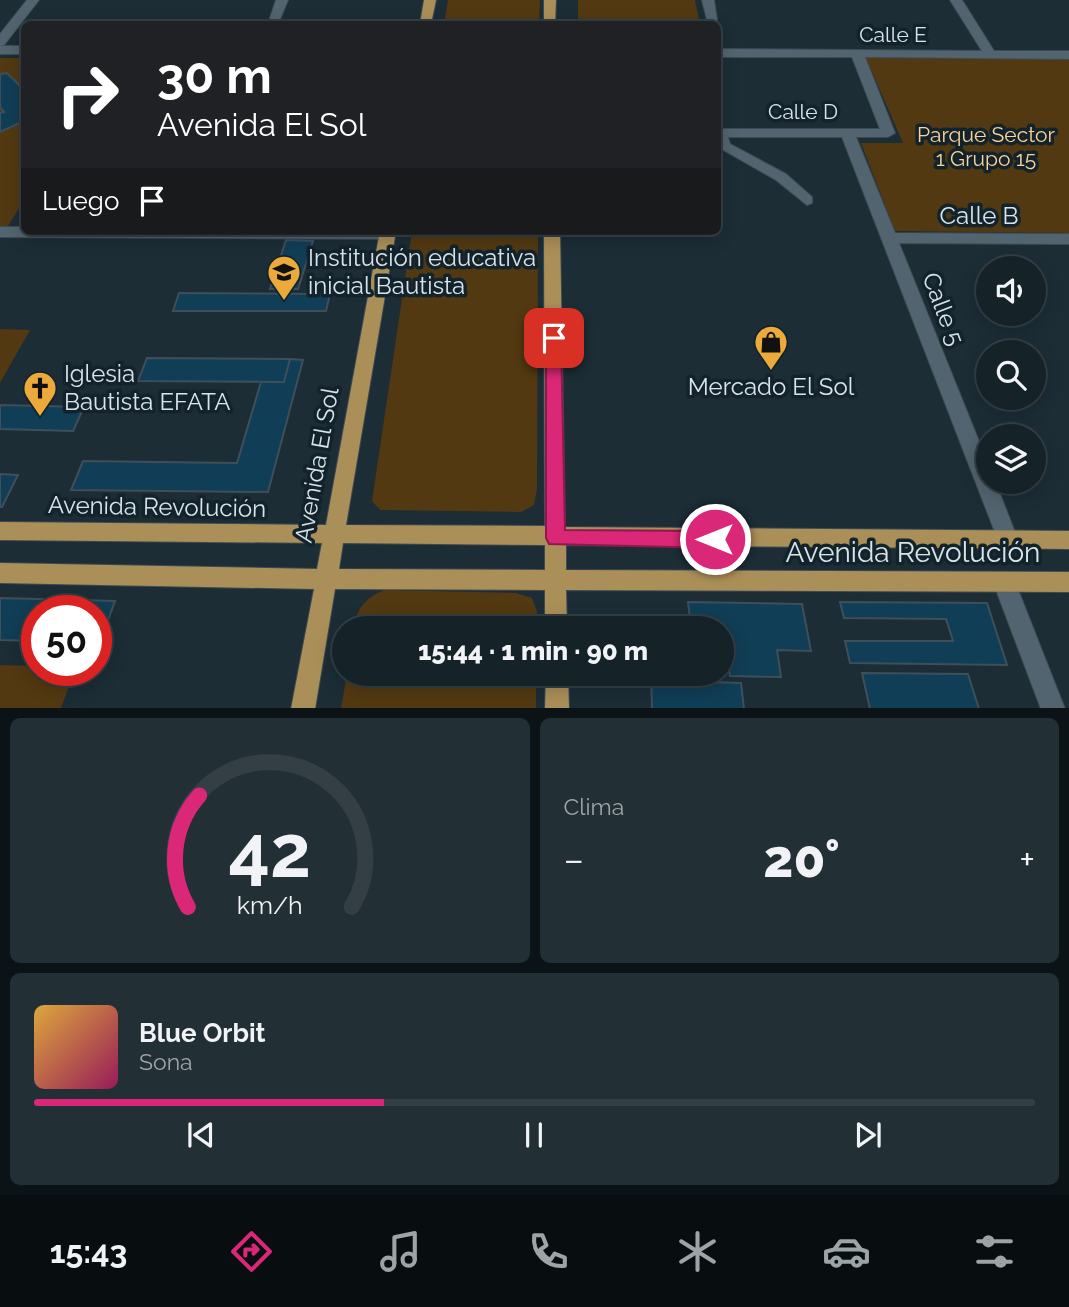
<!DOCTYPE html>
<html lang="es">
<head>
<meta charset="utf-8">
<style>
	:root { --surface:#152228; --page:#222f34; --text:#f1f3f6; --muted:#9da4a8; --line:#343f45; --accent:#db2777 }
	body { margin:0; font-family:Raleway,sans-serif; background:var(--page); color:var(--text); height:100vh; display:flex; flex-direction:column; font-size:26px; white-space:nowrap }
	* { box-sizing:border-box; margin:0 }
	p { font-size:23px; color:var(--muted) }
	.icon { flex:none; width:38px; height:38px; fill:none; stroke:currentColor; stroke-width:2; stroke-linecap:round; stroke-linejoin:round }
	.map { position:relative; height:708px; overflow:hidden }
	.drawer { display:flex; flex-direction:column; gap:10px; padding:10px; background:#0c1316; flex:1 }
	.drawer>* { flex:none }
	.guide { position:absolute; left:21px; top:21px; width:700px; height:214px; border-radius:10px; box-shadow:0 4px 18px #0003,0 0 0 2px var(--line); background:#202124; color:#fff; overflow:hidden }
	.fabs { position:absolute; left:976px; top:256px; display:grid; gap:14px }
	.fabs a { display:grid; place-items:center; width:70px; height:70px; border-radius:50%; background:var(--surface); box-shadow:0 4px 18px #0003,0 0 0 2px var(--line); font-size:35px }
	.speed { position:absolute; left:21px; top:595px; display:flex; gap:14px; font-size:35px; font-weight:700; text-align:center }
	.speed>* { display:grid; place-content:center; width:91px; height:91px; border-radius:50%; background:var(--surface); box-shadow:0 4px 18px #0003,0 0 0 2px var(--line); line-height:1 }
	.speed .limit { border:10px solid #d22; background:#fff; color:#111 }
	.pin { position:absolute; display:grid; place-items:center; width:60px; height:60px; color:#fff; margin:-30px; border-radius:14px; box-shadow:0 4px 10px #0006 }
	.me { position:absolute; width:77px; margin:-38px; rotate:270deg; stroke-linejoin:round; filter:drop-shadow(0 0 5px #0008) }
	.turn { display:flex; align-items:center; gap:24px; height:147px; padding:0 21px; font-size:32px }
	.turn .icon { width:91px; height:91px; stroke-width:2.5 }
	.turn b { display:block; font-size:49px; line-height:60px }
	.then { display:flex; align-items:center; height:66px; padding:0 21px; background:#0003; gap:14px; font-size:26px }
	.big { font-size:52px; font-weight:800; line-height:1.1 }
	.drawer .widget { flex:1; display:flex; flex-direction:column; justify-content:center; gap:10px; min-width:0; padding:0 24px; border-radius:10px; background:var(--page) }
	.drawer .dial { align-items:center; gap:0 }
	.dial svg { height:182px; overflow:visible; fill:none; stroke:var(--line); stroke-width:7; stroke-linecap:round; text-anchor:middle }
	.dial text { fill:var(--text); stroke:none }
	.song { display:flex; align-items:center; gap:21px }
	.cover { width:84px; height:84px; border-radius:10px; background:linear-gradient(135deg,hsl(40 70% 55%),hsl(330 70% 35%)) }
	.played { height:7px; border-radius:4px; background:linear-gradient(90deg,var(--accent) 35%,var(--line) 35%) }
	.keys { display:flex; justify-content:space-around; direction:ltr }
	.heat { display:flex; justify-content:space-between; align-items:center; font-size:38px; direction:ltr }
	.drawer .tiles { flex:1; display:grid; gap:10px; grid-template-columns:1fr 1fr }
	.widget:last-child { grid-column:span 2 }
	.trip { position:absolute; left:332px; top:616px; width:402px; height:70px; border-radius:35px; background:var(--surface); box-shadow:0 4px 18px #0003,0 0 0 2px var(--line); font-weight:800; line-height:70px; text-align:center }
	.menu { display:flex; height:112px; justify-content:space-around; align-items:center; background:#080e10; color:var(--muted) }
	.menu .icon { width:49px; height:49px }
	.menu .active { color:var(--accent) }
	.menu b { font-size:32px; color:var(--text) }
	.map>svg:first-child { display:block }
	.green { fill:#523911 }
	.building { fill:#103e56; stroke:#3e4f5a; stroke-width:2 }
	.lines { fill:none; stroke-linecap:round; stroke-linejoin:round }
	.minor-casing { stroke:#3d4b53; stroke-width:2 }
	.major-casing { stroke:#3d4b53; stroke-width:2 }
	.minor { fill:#52646f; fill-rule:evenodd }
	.major { fill:#ab8f58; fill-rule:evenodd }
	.route { fill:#db2777; stroke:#8e194d; stroke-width:2 }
	.labels { text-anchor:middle; stroke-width:7; stroke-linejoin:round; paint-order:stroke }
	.far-street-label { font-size:21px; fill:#d9e3ea; stroke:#13232c }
	.far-park-label { font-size:21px; fill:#fbd297; stroke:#13232c }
	.street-label { font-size:24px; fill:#d9e3ea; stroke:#13232c }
	.poi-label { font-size:24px; fill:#d9e3ea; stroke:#13232c; text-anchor:start }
	.near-street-label { font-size:28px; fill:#d9e3ea; stroke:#13232c }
</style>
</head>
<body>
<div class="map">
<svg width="1069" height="709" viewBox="0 0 1069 709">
	<rect width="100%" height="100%" fill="#1c2d36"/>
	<path class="green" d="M448,0h92l-1,24h-95z
		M578,0h117l5,24h-122z
		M0,58h24v142l-16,26h-8z
		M866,58l203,1v174l-174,-2 -34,-88h42z
		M412,231h126l-1,258 -3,16 -13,7 -141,-2 -8,-9z
		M0,329l30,1 -30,53z
		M384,590l132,3 16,5 5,14v16h-183c3,-21 11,-29 30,-38z
		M0,665l37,1v4h38l-14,38h-61z
		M347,674h189v34h-195z"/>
	<path class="building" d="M7,73l17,17v31l-24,11v-19l4,-1 -4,-5v-33z
		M286,240l27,1 -15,48h-28z
		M179,293l151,1 -4,17h-153z
		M147,358l143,1 -6,23 -146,-1z
		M290,359l13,1 -35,132 -197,-2 12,-29 154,2 24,-81h23z
		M0,405l84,2 -11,24 -73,-2z
		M0,474l18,1 -16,32h-2z
		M0,598l115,3 -15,41h-4v-31h-59v30l-37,-1z
		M688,602l114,2 9,47 -34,-1 4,27 -51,-1 -7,-48h-32z
		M840,602l147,1 20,62 -157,-2 -5,-22h108l-7,-22 -102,-1z
		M862,673l106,1 11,35h-109z
		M651,674h59l2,8 29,1 3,26h-92z"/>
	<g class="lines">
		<defs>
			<path id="minor" d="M27,0h12l-35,45 -4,1v-12z
				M276,0h12l-10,24h-10z
				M702,0h12l4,26 -10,-2z
				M950,0h12l32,51h75v8l-204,-2 30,76 -7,4h-32l39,96 174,1v10l-170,-1 90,223v15h6l23,59 -3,7 -7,2 -7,-2 -3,-7 -156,-403h-114l2,7 56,30 26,23v6l-5,2 -31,-25 -58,-33v-18h162l-28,-72h-134v-8l264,2z
				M0,46h24v8h-24z
				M0,227h24v4h370l2,3 -8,5 -388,-2z
				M1004,572l8,3 3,7 50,127h-24l-48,-127 3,-7z"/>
			<path id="major" d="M424,0h12l-5,24h-11z
				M544,0h12l-1,24h-11z
				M380,231h16l-50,294 199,1 -1,-295h16l5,296 504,4v18l-503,-4v25l503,2v20l-503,-2 1,38h-22v-38l-210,-1 -20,120h-24l23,-120 -314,-6v-20l317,6 5,-26 -322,-3v-18l326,3zM343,543l202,2v25l-206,-1z
				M546,674h22l1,35h-24z"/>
		</defs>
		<use href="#minor" class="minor-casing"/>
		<use href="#major" class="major-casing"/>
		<use href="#minor" class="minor"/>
		<use href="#major" class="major"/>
	</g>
	<path class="route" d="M554,332l7,6 4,192 150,1 7,2 3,6 -3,6 -7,3 -166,-4 -3,-6v-200z"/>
	<defs>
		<symbol id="school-pin" viewBox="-11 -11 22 30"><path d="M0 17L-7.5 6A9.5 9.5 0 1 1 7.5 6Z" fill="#ebaa39" stroke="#13232c"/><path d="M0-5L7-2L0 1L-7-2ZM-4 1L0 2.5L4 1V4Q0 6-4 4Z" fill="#111"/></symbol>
		<symbol id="shop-pin" viewBox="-11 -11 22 30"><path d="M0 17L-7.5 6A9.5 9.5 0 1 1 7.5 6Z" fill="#ebaa39" stroke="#13232c"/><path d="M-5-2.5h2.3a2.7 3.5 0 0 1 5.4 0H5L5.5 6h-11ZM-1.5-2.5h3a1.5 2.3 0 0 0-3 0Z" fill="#111"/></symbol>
		<symbol id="church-pin" viewBox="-11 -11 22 30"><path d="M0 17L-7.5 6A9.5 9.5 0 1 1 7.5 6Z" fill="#ebaa39" stroke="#13232c"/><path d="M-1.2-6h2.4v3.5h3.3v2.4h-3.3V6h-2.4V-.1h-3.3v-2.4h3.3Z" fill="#111"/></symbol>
	</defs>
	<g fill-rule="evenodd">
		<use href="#school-pin" x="265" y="253" width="38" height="52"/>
		<use href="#shop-pin" x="752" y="323" width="38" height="52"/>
		<use href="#church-pin" x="21" y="369" width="38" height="52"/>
	</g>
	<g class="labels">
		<g class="far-street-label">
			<text x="893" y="42">Calle E</text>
			<text x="803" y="119">Calle D</text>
		</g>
		<g class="far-park-label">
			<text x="986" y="142">Parque Sector<tspan x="986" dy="24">1 Grupo 15</tspan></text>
		</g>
		<g class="street-label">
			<text x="979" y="224">Calle B</text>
			<text transform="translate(943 309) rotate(69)" y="8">Calle 5</text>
			<text transform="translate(317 465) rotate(-80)" y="8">Avenida El Sol</text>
			<text transform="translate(157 507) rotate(1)" y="8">Avenida Revolución</text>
		</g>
		<g class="poi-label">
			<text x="308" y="266">Institución educativa<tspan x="308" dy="28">inicial Bautista</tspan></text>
			<text x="64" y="382">Iglesia<tspan x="64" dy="28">Bautista EFATA</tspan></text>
			<text x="771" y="395" text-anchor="middle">Mercado El Sol</text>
		</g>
		<g class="near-street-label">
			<text x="913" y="562">Avenida Revolución</text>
		</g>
	</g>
</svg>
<div class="fabs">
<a><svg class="icon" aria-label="sound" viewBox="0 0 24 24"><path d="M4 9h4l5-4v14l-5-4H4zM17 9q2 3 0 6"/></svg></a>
<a><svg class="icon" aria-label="search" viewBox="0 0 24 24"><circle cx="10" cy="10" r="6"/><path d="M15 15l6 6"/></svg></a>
<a><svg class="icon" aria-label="layers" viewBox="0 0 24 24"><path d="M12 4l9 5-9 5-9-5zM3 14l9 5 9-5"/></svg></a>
</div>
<div class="speed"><div class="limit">50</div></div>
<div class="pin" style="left:554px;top:338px;background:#d93025"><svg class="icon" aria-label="arrive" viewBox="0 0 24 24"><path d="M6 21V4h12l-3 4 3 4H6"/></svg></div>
<svg class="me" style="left:715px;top:539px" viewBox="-20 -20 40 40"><circle r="17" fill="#db2777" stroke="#fff" stroke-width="3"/><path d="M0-11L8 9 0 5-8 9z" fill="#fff"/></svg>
<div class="trip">15:44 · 1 min · 90 m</div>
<div class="guide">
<div class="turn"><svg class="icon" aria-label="right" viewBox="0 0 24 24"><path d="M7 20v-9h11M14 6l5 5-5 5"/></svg><div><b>30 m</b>Avenida El Sol</div></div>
<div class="then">Luego<svg class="icon" aria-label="arrive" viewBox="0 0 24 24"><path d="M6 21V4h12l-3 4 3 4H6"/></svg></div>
</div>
</div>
<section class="drawer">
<div class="tiles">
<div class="widget dial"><svg viewBox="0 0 100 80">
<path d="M14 69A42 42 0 1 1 86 69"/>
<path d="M14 69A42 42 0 0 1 19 20" stroke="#db2777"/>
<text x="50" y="56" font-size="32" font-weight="700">42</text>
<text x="50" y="72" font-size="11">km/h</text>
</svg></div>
<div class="widget"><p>Clima</p>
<div class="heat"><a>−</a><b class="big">20°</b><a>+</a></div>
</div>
<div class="widget">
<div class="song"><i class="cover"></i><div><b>Blue Orbit</b><p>Sona</p></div></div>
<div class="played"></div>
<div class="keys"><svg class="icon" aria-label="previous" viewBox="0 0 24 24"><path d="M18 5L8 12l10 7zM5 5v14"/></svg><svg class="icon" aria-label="pause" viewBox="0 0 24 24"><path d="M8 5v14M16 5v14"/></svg><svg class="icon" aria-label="next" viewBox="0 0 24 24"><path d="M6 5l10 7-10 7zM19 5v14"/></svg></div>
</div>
</div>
</section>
<nav class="menu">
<b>15:43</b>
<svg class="icon active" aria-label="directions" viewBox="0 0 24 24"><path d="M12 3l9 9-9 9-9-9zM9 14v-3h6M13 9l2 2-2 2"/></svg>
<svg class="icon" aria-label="music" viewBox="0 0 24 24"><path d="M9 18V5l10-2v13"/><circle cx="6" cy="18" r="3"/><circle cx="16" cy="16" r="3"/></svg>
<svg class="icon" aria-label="phone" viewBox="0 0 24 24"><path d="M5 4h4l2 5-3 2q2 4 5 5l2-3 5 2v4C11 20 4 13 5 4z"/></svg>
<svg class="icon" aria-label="climate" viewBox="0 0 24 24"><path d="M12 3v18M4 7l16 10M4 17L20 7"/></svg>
<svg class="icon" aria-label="car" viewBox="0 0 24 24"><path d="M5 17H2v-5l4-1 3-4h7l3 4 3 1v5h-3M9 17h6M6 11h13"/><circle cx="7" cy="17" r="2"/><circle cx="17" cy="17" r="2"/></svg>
<svg class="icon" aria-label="filters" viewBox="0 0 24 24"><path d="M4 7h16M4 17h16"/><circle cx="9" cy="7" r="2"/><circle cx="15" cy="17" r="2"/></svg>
</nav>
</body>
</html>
